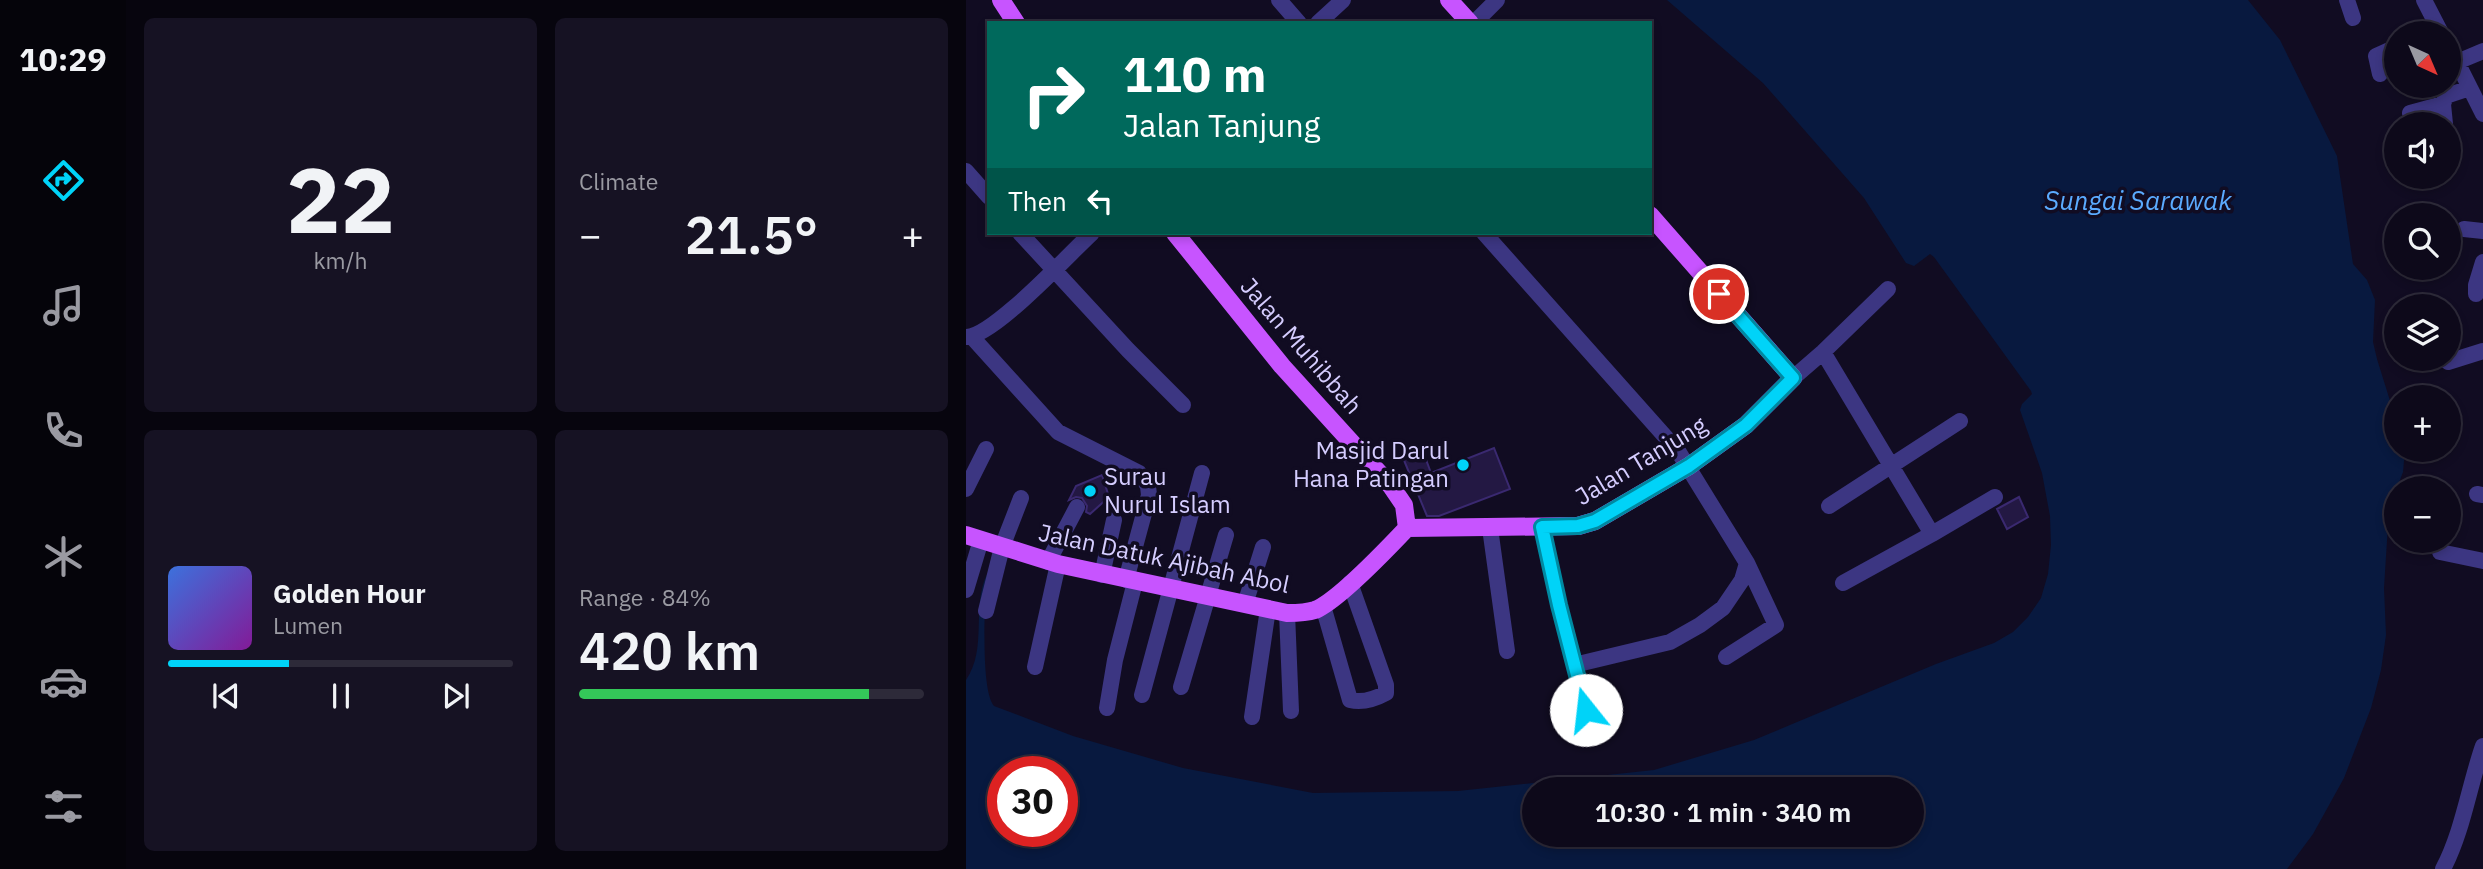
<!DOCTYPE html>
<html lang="en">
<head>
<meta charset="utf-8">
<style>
	:root { --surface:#0d091a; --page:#161223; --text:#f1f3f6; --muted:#9a9aa2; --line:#2d2a39; --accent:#00d3f8 }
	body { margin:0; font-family:"IBM Plex Sans",sans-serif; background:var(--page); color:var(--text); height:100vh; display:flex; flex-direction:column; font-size:26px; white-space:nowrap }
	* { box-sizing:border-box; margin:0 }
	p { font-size:23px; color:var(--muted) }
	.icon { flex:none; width:38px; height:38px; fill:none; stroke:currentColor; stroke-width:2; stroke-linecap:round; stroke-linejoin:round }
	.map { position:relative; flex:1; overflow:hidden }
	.details { display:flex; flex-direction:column; gap:18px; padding:18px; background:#07050e; width:840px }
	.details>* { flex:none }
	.banner { position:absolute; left:21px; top:21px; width:665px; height:214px; border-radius:0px; box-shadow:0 4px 10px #0003,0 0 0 2px var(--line); background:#00695c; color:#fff; overflow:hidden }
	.needle { width:46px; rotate:136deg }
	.controls { position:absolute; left:1418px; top:21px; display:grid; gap:14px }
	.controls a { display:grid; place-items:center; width:77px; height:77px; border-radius:50%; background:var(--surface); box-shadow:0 4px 10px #0003,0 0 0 2px var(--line); font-size:35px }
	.speed { position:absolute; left:21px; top:756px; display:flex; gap:14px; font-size:35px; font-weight:700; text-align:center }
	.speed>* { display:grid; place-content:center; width:91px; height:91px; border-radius:50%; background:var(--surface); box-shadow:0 4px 10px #0003,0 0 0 2px var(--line); line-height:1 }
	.speed .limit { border:10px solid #d22; background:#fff; color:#111 }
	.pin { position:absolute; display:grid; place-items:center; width:60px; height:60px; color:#fff; margin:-30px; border:4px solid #fff; border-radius:50%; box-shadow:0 2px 7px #0007 }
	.me { position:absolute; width:77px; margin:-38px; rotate:344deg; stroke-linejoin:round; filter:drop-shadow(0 0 5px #0008) }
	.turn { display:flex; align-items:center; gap:24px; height:147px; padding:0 21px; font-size:32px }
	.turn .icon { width:91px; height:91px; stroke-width:2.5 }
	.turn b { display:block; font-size:49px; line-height:60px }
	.then { display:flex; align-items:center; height:66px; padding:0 21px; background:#0003; gap:14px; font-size:26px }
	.big { font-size:52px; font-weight:600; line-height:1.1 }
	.details .widget { flex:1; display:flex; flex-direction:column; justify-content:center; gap:10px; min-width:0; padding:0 24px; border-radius:10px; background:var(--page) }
	.details .dial { align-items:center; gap:0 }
	.dial b { font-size:91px; line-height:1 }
	.song { display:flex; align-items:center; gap:21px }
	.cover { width:84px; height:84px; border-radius:10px; background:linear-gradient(135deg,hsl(220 70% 55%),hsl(290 70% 35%)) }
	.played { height:7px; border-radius:4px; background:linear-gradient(90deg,var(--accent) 35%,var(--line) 35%) }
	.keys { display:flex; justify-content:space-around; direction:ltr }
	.heat { display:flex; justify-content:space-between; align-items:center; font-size:38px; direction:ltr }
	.charge { height:10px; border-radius:5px; background:linear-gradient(90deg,#34c759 84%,var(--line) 0) }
	.details .tiles { flex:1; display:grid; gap:18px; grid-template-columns:repeat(2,1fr) }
	.trip { position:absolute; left:556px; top:777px; width:402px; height:70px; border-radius:35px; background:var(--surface); box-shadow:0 4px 10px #0003,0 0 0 2px var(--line); font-weight:600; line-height:70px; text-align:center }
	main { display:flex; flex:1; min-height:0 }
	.dock { display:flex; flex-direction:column; width:126px; justify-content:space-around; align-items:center; background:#05040a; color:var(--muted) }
	.dock .icon { width:49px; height:49px }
	.dock .current { color:var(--accent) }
	.dock b { font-size:32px; color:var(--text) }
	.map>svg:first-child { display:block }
	.water { fill:#08193f; fill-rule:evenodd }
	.building { fill:#231843; stroke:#3a2970; stroke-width:2 }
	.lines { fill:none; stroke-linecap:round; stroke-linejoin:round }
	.minor { stroke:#3c3682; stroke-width:16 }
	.major { stroke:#c754ff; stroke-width:18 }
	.route-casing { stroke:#0089a1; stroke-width:18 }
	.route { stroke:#00d3f8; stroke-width:12 }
	.poi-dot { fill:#00d3f8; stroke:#110c22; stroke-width:2.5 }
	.labels { text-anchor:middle; stroke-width:7; stroke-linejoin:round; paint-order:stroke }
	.street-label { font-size:24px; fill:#d5cdff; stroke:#110c22 }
	.poi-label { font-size:24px; fill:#d5cdff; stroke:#110c22; text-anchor:end }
	.water-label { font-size:26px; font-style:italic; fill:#5babff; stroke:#110c22 }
</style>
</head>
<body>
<main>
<nav class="dock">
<b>10:29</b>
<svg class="icon current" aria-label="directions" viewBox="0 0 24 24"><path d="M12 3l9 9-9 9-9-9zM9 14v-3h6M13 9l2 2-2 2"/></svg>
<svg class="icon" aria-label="music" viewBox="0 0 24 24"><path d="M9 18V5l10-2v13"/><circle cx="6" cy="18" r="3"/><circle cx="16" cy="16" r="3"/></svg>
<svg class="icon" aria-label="phone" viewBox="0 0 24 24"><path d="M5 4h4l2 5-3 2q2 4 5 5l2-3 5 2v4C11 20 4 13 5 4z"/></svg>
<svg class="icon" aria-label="climate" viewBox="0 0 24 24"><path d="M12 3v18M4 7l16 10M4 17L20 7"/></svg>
<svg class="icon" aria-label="car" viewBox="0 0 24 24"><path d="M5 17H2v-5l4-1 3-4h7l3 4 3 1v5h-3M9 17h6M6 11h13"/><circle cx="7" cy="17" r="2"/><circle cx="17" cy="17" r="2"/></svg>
<svg class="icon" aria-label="filters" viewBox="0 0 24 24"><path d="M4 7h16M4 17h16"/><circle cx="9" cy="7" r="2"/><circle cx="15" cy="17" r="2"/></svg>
</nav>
<section class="details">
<div class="tiles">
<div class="widget dial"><b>22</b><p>km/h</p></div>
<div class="widget"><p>Climate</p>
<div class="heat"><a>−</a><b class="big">21.5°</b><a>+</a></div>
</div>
<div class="widget">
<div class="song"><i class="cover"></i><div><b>Golden Hour</b><p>Lumen</p></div></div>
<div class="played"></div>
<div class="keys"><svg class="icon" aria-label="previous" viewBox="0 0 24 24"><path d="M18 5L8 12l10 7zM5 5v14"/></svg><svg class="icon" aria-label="pause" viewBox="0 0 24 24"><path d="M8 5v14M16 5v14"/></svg><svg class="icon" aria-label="next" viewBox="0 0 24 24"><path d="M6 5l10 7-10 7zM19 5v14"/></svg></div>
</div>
<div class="widget"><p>Range · 84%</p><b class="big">420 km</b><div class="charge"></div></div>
</div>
</section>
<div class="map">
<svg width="1517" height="869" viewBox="0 0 1517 869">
	<rect width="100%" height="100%" fill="#110c22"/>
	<path class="water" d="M701,0h581l32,40 57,116 16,108 14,16 8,20 -2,42 4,17 19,61v30h9l-2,22 -14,37 -5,79 2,47 -5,35 -10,38 -27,70 -31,56 -26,35h-1321v-189c22,-32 5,-73 21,-106 -2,23 -7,116 7,132l79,30 110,32 130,25 145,-2 196,-21 100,-30 182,-76 58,-21 19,-11 15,-15 13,-19 7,-24 3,-29 -1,-29 -8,-43 -22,-63 2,-6 10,-10 -1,-3 -97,-134 -4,-3 -16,12 -8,-3 -42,-65 -101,-115zM37,772h59v59h-59zM569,789h378v46h-378z"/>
	<path class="building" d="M455,446l10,27 63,-25 16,41 -71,27h-12l-26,-63z
		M136,475l7,22 -19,17 -4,-2 1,-6 -5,-8 -6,-1 -7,3 7,-14z
		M1053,497l9,20 -21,12 -10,-20z"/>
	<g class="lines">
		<path class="minor" d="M313,0l20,23
			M1381,0l6,18
			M1458,0l17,33
			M352,23l25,-23
			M508,23l23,-23
			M1517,51l-26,11 26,52
			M1414,74l-4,-18 20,-9
			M1444,113l33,-9
			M1479,124l-2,-20 3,-8 24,-8
			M0,171l23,26
			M1498,229l19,2
			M54,233l108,117 55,55
			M518,233l194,218 69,112 29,62 -50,32
			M1510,294v-9l7,-23
			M0,337c27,0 103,-83 126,-104
			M6,337l86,95 81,41 9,13 1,9 -23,85
			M857,352l109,182 -89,49
			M1482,362l35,-11
			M827,378l30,-26 65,-63
			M0,489l20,-40
			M1511,494l6,1
			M863,506l131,-85
			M576,527l17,78 34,127
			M524,528l17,123
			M966,534l63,-37
			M1474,552l43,9
			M82,562l29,-55
			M136,575l12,-55
			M0,590l15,-50
			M279,604l18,-57
			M357,606l27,94c12,3 25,-1 36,-7v-8l-36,-102
			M20,611l16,-64 19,-49
			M321,613l4,98
			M608,665l96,-23 30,-17 23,-17 19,-28 5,-17
			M69,667l23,-103
			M215,687l45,-152
			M176,695l60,-222
			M141,708l8,-48 20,-78
			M286,717l16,-108
			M1477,869c20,-38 26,-83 40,-123"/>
		<path class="major" d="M35,0l15,23
			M483,0l21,23
			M209,233l107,133 109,120 13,19 3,23
			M441,528l171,-2 17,-5 94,-55 57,-41 47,-47 -143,-163
			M0,535l92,29 229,49c9,0 19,0 28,-3 23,-9 74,-63 92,-82"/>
	</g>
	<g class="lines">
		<defs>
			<path id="route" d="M620,710l-27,-105 -17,-78 36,-1 17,-5 94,-55 57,-41 47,-47 -74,-84"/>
		</defs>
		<use href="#route" class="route-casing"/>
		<use href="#route" class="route"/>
	</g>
	<g class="poi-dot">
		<circle cx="497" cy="465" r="7"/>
		<circle cx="124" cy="491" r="7"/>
	</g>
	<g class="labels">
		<g class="street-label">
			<text transform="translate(335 346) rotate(49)" y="8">Jalan Muhibbah</text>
			<text transform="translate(675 461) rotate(-31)" y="8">Jalan Tanjung</text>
			<text transform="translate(198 559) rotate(12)" y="8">Jalan Datuk Ajibah Abol</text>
		</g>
		<g class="poi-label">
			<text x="483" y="459">Masjid Darul<tspan x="483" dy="28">Hana Patingan</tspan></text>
			<text x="138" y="485" text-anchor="start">Surau<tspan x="138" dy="28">Nurul Islam</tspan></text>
		</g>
		<g class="water-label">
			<text x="1172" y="210">Sungai Sarawak</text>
		</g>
	</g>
</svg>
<div class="controls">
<a><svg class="needle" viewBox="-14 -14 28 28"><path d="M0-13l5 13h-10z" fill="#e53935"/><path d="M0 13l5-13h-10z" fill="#9a9aa2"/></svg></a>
<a><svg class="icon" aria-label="sound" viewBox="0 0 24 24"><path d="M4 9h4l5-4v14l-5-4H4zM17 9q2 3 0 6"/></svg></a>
<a><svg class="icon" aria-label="search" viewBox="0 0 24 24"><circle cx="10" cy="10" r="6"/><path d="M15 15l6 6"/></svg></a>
<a><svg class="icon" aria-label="layers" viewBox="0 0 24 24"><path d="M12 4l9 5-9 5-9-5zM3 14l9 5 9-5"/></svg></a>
<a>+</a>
<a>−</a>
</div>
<div class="speed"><div class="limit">30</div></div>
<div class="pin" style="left:753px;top:294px;background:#d93025"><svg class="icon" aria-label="arrive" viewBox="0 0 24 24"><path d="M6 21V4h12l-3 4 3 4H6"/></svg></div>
<svg class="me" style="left:620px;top:710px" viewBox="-20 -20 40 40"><circle r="19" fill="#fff"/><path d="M0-13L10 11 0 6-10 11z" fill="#00d3f8"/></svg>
<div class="trip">10:30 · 1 min · 340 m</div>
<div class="banner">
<div class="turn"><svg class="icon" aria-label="right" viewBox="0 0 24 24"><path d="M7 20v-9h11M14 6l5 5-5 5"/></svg><div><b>110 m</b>Jalan Tanjung</div></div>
<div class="then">Then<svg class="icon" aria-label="left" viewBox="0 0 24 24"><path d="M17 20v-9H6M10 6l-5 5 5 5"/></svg></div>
</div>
</div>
</main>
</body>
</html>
